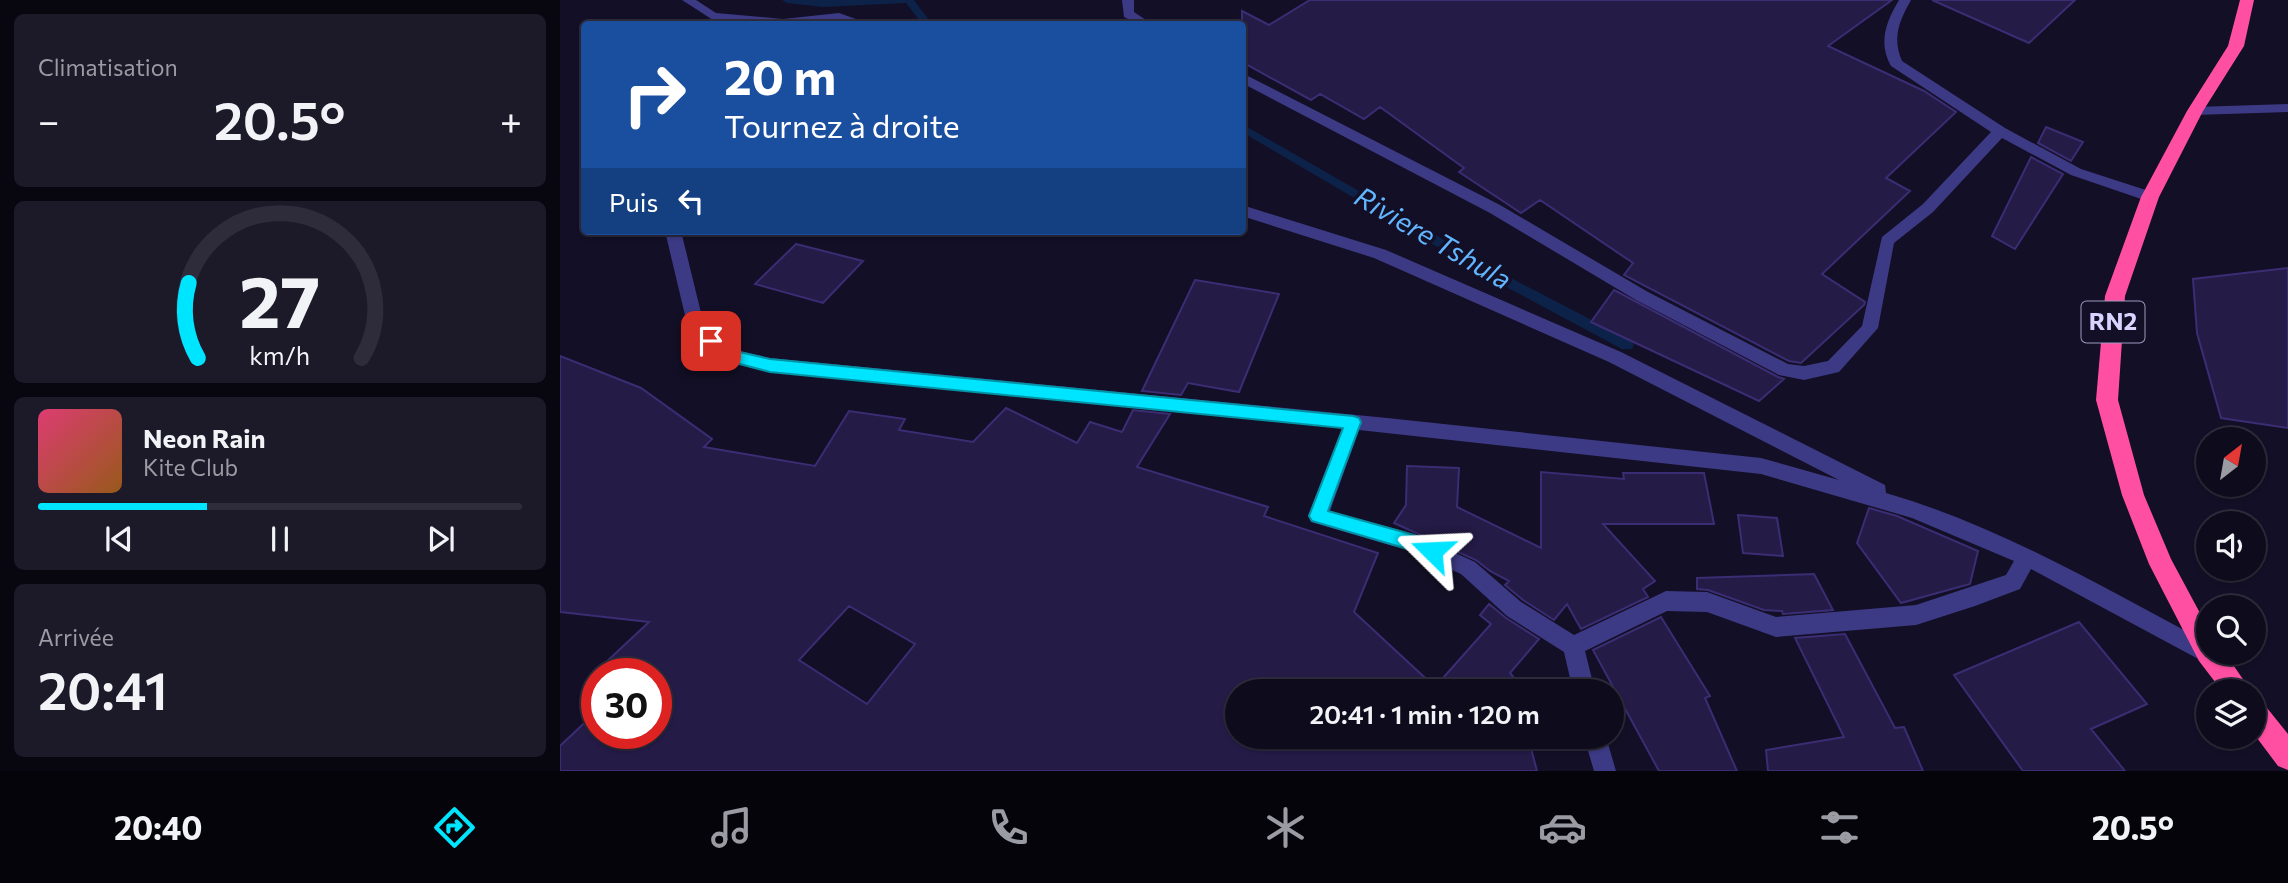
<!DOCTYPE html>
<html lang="fr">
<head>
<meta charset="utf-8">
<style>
	:root { --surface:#0e0b1c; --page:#1c1929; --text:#f1f3f6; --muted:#9b9ba3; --line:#2e2b3b; --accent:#00e5ff }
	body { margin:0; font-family:Commissioner,sans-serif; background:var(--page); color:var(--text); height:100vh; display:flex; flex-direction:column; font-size:26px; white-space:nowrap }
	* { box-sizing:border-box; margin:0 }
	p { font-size:23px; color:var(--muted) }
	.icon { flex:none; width:38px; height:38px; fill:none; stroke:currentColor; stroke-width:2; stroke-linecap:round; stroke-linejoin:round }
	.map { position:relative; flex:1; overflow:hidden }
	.details { display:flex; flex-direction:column; gap:14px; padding:14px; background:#08060f; width:560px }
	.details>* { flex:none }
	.banner { position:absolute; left:21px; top:21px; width:665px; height:214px; border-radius:7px; box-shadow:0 2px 5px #0004,0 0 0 2px var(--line); background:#1a4fa0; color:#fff; overflow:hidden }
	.needle { width:46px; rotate:31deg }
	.fabs { position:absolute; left:1636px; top:427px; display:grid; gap:14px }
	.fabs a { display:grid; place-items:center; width:70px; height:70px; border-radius:50%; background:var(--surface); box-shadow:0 2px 5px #0004,0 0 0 2px var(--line); font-size:35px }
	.speed { position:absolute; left:21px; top:658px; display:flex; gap:14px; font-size:35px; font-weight:700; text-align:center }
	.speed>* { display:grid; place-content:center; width:91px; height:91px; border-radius:50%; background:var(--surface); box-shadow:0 2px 5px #0004,0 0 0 2px var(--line); line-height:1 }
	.speed .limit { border:10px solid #d22; background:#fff; color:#111 }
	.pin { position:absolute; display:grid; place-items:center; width:60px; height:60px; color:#fff; margin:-30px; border-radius:14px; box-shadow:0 4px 10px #0006 }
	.me { position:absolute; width:77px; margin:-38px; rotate:291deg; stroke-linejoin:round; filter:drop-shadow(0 0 5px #0008) }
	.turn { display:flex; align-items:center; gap:24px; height:147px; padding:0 28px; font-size:32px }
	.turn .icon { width:91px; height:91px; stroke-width:2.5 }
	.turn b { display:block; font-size:49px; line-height:60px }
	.then { display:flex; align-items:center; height:66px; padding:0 28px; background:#0003; gap:14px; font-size:26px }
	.big { font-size:52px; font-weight:600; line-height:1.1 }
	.details .card { flex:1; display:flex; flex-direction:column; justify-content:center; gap:10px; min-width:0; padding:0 24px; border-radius:10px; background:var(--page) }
	.details .dial { align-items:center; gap:0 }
	.dial svg { height:182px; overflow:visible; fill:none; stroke:var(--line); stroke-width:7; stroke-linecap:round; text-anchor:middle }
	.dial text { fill:var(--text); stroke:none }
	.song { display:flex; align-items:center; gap:21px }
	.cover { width:84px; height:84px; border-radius:10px; background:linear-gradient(135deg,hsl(340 70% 55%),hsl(30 70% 35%)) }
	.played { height:7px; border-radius:4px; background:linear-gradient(90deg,var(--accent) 35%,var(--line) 35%) }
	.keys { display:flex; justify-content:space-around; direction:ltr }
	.heat { display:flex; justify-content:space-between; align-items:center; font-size:38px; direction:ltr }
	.trip { position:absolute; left:665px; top:679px; width:399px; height:70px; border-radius:35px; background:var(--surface); box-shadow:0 2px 5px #0004,0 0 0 2px var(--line); font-weight:600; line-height:70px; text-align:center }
	.tabs { display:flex; height:112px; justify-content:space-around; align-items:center; background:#06040b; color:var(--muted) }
	.tabs .icon { width:49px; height:49px }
	.tabs .selected { color:var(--accent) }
	.tabs b { font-size:32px; color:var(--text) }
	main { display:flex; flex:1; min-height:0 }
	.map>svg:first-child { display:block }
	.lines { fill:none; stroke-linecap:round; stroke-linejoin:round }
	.stream { fill:#0c2248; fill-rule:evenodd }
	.building { fill:#241b47; stroke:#3b2d73; stroke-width:2; fill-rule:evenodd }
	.minor { fill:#3d3a85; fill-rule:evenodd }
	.highway { fill:#ff4fa3; fill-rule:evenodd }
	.route { fill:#00e5ff; stroke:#0095a6; stroke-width:2 }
	.labels { text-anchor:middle; stroke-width:7; stroke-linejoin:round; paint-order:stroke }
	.shield { fill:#130f26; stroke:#9e99be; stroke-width:2 }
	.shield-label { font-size:24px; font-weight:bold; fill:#d9d4ff }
	.water-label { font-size:28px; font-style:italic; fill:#62b6ff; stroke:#130f26 }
</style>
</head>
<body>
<main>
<section class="details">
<div class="card"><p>Climatisation</p>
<div class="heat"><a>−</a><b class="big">20.5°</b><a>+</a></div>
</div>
<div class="card dial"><svg viewBox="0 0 100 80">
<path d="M14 69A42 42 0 1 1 86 69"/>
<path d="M14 69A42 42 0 0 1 10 36" stroke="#00e5ff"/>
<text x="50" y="56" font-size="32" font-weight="700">27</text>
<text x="50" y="72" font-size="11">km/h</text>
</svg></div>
<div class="card">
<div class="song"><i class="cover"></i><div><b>Neon Rain</b><p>Kite Club</p></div></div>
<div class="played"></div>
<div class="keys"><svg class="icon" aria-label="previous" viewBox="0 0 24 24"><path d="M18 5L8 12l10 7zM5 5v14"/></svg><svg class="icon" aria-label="pause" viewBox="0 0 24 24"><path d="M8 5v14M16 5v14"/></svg><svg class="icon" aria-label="next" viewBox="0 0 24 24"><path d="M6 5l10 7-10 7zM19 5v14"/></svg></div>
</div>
<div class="card"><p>Arrivée</p><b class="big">20:41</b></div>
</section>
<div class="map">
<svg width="1728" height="771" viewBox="0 0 1728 771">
	<rect width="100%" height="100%" fill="#130f26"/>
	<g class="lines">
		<path class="stream" d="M222,0h132l18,24h-10l-16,-21 -83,4 -36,-4z
			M682,124l265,152 125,65 2,4 -2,4h-10l-125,-67 -255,-150z"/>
	</g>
	<path class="building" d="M750,0h582l-64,46 96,45 32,21 -70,66 24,13 -88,83 43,28 -1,3 -63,58 -12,-2 -165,-86 9,-12 -93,-63 -19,13 -62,-41 5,-4 -84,-61 -16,12 -44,-25 -9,6 -69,-38v-51l27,14z
		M1372,0h143l-46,43z
		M1486,127l37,15 -12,19 -33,-18z
		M1471,157l32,17 -48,75 -23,-13z
		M236,244l67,17 -40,42 -68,-19z
		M1728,268v160l-67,-10 -24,-85 -4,-54z
		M635,280l84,14 -40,98 -51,-9 -7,12 -39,-4z
		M1054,290l164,87 6,2 -25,22 -168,-79z
		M0,356l81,32 71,51 -8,8 111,19 34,-55 56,8 -6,11 74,12 33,-34 71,35 13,-21 32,10 11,-22 37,4 -33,53 131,40 -4,9 114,37 -24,59 81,75 56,-63 -11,-9 9,-11 17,14 33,21 -29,34 15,18h-288v46h291l9,34h-977v-25l37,-35v22h59v-59h-59v9l-8,-5 60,-56 -89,-10zM289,606l66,38 -48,60 -68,-44z
		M847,466l52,2 -2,39 84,41v-76l83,7 -1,-6h81l10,51h-111l52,57 -12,8 5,8 -67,32 -14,-25 -13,16 -31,-20 -18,-15 4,-4 -19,-10 -14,-11 -82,-37 12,-18z
		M1309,508l28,8 81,35 -8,33 -69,19 -44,-60z
		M1178,515l39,3 6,38 -40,-3z
		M1254,574l19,36 -50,4 -1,-3 -18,-1 -56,-20 -11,-1v-11z
		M1101,617l49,79 -5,2 32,73h-78l-66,-121z
		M1519,622l68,82 -56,25 34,42h-102l-69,-96z
		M1285,634l50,94 9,-1 19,44h-155l-2,-21 78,-13 -49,-99z"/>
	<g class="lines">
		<path class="minor" d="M122,0h14l20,13 67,6 56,-6 31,11h-18l-13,-3 -78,3 -48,-4z
			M562,0h12v12l18,12h-14l-14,-7z
			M1339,0h12c-12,21 -19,38 -9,61l103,67 76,41 74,24 2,4 -7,5 -79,-27 -69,-37 -69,74 -39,31 -16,85 -39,44 -35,8 -25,-5 -143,-75 -146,-87 -248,-130v-10l258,132 148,87 140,72 16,2 24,-5 34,-35 20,-89 41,-33 68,-72 -100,-66c-13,-24 -5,-44 8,-66z
			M1728,104v8l-93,3 -7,-4 7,-4z
			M682,205l144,45 235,102 264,133 1,8c114,33 218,95 322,150v10l12,1 -4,7 -7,3 -7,-3 -171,-92 -11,20 -45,17 -59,19 -140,12 -69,-25 -40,-1 -82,40 10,40h-22l-9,-39 -57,-36 -46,-42 -51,-23 -99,-29 -3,-6 34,-88 -572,-56 -44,-10 -6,-2 -32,-32 -23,-97h16l23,94 27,24 39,9 617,60 374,40 78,22 -230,-118 -235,-104 -132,-42zM799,430l402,44 151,44 102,43 -8,14 -90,30 -140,12 -69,-25 -41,-1 -92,44 -53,-33 -46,-40 -61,-28 -84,-23z
			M1024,737h22l10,34h-22z"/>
		<path class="highway" d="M1680,0h14l-10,46 -41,65 -44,86 -34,99 -7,104 26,95 27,64 37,69v25h17l26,38h-29l-23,-30 -50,-97 -27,-69 -26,-95 9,-104 36,-99 46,-86 41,-65z
			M1694,699l9,4 25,31v36l-10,-4 -24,-32z"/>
	</g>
	<path class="route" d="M151,335l20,15 39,9 583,57 6,2 2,4 -33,89 86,24 25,11 2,5 -2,6 -7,2 -21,-9 -99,-29 -3,-5 34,-88 -573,-56 -49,-13 -18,-18z"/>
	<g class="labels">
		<rect class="shield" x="1521.5" y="301.5" width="63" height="41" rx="5"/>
		<g class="shield-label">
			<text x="1553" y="330">RN2</text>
		</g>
		<g class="water-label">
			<text transform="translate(873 238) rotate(30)" y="10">Riviere Tshula</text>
		</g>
	</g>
</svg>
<div class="fabs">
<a><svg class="needle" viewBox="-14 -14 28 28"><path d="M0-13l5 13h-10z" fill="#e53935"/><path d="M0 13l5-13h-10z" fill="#9b9ba3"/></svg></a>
<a><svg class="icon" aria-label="sound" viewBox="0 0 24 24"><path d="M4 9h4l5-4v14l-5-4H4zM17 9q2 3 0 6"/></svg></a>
<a><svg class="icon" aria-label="search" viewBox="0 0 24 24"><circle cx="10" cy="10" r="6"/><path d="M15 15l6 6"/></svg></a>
<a><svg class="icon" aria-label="layers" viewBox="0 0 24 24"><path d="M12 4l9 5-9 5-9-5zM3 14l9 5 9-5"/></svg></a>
</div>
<div class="speed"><div class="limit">30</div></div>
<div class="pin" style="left:151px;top:341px;background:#d93025"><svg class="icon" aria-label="arrive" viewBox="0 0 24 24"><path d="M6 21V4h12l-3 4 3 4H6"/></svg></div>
<svg class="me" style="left:872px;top:551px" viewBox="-20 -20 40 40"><path d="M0-17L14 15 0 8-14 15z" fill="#00e5ff" stroke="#fff" stroke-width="4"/></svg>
<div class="trip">20:41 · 1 min · 120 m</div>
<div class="banner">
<div class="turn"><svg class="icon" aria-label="right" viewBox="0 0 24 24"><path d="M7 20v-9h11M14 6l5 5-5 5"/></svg><div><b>20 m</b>Tournez à droite</div></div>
<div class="then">Puis<svg class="icon" aria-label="left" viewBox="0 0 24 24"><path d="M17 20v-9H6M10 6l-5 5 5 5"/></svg></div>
</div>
</div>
</main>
<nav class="tabs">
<b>20:40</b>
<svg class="icon selected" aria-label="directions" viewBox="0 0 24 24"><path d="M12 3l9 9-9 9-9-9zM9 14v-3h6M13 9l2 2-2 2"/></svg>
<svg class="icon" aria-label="music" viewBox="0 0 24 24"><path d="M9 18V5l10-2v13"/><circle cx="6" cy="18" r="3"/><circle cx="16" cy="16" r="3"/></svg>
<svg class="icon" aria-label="phone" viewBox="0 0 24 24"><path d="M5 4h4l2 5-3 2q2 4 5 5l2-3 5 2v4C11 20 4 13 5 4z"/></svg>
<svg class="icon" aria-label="climate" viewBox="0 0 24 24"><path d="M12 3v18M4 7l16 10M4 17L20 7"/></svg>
<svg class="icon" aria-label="car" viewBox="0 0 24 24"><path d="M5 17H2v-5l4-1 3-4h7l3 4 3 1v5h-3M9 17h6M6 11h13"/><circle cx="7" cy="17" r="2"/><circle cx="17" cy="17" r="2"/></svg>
<svg class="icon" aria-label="filters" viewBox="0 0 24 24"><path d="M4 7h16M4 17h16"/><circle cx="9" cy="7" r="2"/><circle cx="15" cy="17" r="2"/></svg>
<b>20.5°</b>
</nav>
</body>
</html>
